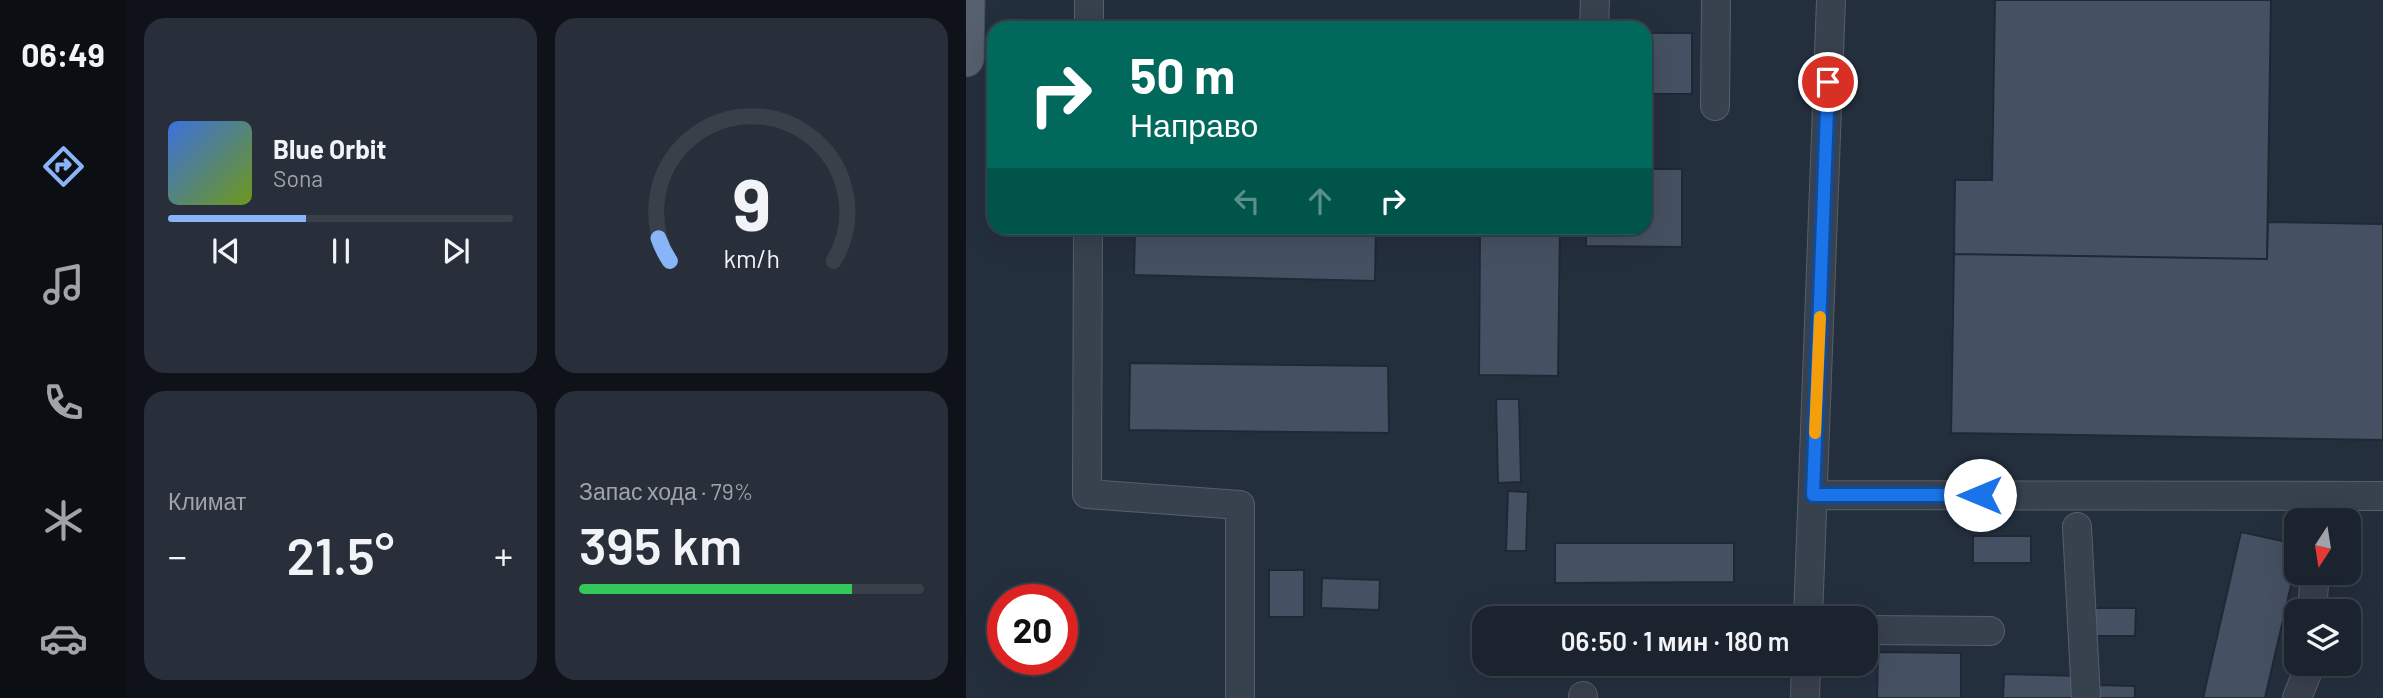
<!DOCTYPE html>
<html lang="ru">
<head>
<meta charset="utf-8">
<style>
	:root { --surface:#1b232e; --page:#282f3a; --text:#f1f3f6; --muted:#a0a4aa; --line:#39404a; --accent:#8ab4f8 }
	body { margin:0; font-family:Barlow,sans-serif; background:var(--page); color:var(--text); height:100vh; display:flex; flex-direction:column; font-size:26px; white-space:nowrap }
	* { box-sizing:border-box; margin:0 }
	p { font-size:23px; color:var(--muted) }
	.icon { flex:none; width:38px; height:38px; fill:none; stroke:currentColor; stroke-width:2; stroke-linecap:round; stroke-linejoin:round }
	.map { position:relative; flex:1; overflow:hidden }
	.side { display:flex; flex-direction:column; gap:18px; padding:18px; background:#0f1319; width:840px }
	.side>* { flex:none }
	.guide { position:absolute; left:21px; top:21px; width:665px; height:214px; border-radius:21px; box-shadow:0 7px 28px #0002,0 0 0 2px var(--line); background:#00695c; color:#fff; overflow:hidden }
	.needle { width:46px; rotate:192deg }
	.tools { position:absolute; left:1318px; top:508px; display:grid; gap:14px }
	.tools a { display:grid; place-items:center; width:77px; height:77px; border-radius:14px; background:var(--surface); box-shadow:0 7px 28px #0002,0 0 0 2px var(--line); font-size:35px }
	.speed { position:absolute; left:21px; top:584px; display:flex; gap:14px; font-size:35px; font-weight:700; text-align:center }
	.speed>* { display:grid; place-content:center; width:91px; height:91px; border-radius:50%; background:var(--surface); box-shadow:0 7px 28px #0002,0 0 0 2px var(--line); line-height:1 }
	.speed .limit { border:10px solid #d22; background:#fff; color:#111 }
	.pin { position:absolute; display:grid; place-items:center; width:60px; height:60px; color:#fff; margin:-30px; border:4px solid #fff; border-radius:50%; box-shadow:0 2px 7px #0007 }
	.me { position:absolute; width:77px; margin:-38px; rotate:270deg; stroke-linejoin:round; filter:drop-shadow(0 0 5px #0008) }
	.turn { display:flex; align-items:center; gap:24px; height:147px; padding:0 28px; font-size:32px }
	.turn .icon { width:91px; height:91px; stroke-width:2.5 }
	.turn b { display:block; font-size:49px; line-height:60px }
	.lanes { display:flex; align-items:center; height:66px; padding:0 28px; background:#0003; justify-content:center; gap:35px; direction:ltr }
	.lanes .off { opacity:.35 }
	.big { font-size:52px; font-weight:600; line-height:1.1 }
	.side .card { flex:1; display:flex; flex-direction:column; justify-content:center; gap:10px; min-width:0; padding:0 24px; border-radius:21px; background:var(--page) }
	.side .dial { align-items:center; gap:0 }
	.dial svg { height:182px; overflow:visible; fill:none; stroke:var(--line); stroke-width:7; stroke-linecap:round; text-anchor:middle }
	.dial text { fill:var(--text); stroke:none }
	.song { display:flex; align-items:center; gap:21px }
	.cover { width:84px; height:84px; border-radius:10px; background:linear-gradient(135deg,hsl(220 70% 55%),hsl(80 70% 35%)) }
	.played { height:7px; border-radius:4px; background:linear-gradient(90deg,var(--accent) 40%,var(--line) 40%) }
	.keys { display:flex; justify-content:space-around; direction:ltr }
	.heat { display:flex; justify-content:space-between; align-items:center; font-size:38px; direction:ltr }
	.charge { height:10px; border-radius:5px; background:linear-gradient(90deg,#34c759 79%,var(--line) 0) }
	.side .tiles { flex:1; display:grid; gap:18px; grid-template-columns:repeat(2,1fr) }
	.trip { position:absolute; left:506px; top:606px; width:406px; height:70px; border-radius:21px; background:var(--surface); box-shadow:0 7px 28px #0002,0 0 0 2px var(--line); font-weight:600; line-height:70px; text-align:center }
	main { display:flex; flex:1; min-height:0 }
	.tabs { display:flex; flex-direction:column; width:126px; justify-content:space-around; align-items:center; background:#0b0e12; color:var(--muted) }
	.tabs .icon { width:49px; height:49px }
	.tabs .on { color:var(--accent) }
	.tabs b { font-size:32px; color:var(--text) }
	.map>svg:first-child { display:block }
	.building { fill:#455162; stroke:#1f2835; stroke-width:2 }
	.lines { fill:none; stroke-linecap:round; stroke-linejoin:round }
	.minor-casing { stroke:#565f6c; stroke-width:30 }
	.major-casing { stroke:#414a57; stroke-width:37 }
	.minor { stroke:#38414e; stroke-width:28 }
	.major { stroke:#56606e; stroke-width:35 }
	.route-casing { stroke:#114b97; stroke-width:18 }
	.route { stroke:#1a73e8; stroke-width:12 }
	.slow { stroke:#f59e0b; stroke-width:12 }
</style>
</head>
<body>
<main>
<nav class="tabs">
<b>06:49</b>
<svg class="icon on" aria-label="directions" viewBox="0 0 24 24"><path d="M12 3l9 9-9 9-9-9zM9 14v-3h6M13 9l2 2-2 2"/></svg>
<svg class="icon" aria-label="music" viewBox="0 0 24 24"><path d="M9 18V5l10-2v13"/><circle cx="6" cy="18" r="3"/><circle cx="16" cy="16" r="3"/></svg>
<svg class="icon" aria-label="phone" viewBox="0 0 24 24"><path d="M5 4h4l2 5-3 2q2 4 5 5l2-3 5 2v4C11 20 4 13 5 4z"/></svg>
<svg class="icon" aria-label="climate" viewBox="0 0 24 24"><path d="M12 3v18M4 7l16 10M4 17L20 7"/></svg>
<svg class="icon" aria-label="car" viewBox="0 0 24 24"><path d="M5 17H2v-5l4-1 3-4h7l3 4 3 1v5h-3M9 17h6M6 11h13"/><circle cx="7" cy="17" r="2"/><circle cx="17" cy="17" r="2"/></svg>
</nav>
<section class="side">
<div class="tiles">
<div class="card">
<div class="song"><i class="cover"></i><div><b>Blue Orbit</b><p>Sona</p></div></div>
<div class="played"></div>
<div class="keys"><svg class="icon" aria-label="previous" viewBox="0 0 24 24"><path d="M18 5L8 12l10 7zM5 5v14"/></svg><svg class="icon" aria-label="pause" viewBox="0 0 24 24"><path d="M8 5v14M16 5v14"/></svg><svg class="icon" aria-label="next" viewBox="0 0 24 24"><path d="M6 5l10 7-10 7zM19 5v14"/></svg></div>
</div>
<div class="card dial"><svg viewBox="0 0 100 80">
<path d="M14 69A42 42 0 1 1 86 69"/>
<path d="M14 69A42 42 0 0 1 9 59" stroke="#8ab4f8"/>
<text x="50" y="56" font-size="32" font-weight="700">9</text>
<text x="50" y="72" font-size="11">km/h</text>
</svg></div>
<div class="card"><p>Климат</p>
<div class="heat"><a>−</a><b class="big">21.5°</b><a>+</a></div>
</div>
<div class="card"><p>Запас хода · 79%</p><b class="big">395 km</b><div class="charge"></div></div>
</div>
</section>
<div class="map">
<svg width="1417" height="698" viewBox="0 0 1417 698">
	<rect width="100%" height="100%" fill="#242f3e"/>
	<path class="building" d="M1029,0h276l-4,259 -313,-5 1,-74h37z
		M679,33h47v61h-47z
		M679,169h37v78l-96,-1v-18h59z
		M1302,222l115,2v216l-432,-7 3,-179 313,5z
		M169,228h241l-1,53 -241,-6z
		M514,228h80l-2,148 -79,-1z
		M164,363l258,3 1,67 -260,-3z
		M530,399h23l2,83 -23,1z
		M542,491l20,1 -2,59h-20z
		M1275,532l55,12v20l-31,134h-62z
		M1007,536h58v27h-58z
		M589,543h179v39l-179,1z
		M303,570h35v47h-35z
		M356,578l58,2 -1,30 -58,-2z
		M1118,608h52l-1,28h-51z
		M912,652l83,1v45h-84z
		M1038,674l79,2v22h-80z
		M1130,685l39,1v12h-40z"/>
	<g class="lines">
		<defs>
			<path id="minor" d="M123,28v-28
				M628,28l1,-28
				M749,106l1,-106
				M122,228l-1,266 153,11v193
				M847,495l570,1
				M1111,527l9,171
				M1346,611l3,-39
				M842,618l23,-618
				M900,630l124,1
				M617,698v-2
				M839,698l1,-35
				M1331,698l10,-25 1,-10"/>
			<path id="major" d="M0,59l1,-59"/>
		</defs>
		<use href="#minor" class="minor-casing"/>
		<use href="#major" class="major-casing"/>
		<use href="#minor" class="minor"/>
		<use href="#major" class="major"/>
	</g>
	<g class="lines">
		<defs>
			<path id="route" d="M862,82l-15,413h167"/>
		</defs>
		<use href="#route" class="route-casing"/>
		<use href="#route" class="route"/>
		<path class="slow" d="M849,433l5,-116"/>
	</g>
</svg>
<div class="tools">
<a><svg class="needle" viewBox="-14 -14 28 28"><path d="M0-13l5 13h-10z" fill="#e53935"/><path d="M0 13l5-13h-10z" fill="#a0a4aa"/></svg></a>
<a><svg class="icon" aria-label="layers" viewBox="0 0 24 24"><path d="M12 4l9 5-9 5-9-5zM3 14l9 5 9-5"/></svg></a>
</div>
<div class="speed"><div class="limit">20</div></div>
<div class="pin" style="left:862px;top:82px;background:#d93025"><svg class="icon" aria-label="arrive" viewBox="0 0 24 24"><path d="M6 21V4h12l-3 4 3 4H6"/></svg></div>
<svg class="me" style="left:1014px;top:495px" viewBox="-20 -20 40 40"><circle r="19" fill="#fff"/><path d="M0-13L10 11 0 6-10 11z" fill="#1a73e8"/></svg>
<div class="trip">06:50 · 1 мин · 180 m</div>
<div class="guide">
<div class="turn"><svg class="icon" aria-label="right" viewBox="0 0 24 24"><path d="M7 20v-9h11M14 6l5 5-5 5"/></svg><div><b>50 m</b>Направо</div></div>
<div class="lanes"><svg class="icon off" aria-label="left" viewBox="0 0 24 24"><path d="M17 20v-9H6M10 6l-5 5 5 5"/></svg><svg class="icon off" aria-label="ahead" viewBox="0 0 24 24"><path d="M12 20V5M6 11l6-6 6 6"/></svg><svg class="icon" aria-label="right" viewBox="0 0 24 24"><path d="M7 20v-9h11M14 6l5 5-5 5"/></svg></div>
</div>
</div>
</main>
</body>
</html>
